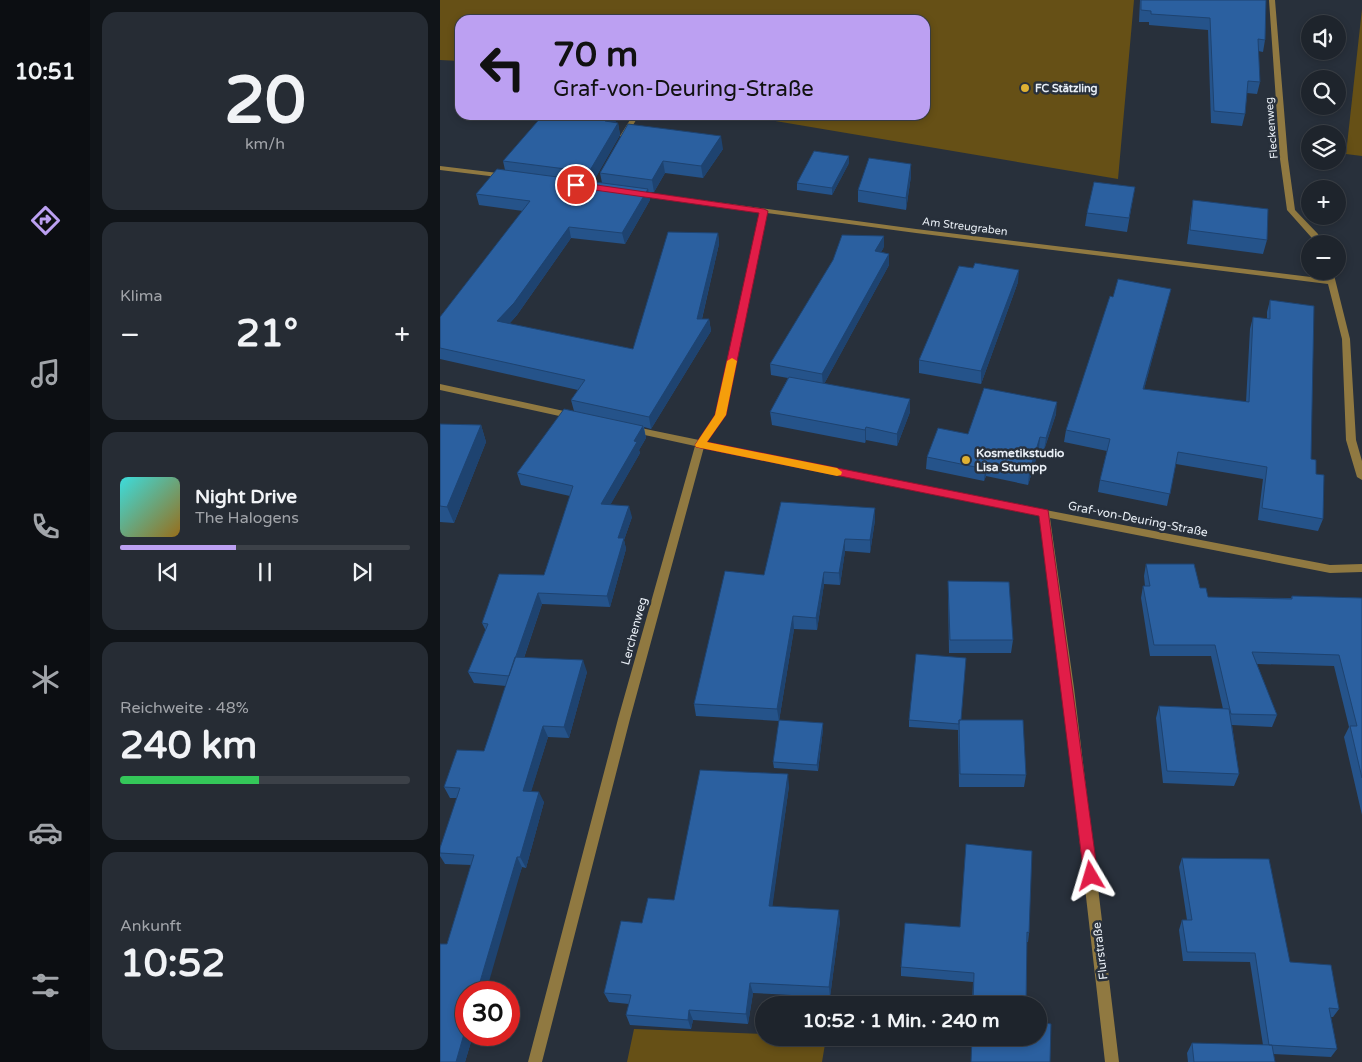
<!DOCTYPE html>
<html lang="de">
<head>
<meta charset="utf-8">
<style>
	:root { --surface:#1e242c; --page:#262c34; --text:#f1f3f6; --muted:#a1a4a9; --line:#3c4148; --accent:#bca0f2 }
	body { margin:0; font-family:"Varela Round",sans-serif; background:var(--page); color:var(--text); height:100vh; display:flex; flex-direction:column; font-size:19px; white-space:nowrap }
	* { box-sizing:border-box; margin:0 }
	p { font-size:16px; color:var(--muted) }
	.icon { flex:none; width:28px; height:28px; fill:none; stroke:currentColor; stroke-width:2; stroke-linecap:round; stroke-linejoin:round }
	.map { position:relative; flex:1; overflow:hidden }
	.drawer { display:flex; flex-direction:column; gap:12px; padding:12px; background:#101418; width:350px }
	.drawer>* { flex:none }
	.hud { position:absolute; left:15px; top:15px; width:475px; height:105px; border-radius:15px; box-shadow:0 2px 8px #0003,0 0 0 1px var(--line); background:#bca0f2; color:#111; overflow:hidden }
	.fabs { position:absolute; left:861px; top:15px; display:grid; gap:10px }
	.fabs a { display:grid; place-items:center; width:45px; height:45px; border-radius:50%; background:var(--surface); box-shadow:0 2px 8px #0003,0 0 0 1px var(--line); font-size:25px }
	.speed { position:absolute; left:15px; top:981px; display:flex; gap:10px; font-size:25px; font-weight:700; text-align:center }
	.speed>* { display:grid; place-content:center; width:65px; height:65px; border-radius:50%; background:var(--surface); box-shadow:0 2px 8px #0003,0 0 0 1px var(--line); line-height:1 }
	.speed .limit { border:8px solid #d22; background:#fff; color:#111 }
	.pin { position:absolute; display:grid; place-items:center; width:42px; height:42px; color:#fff; margin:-21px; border:2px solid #fff; border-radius:50%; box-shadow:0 1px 5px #0007 }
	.me { position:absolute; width:55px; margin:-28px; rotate:353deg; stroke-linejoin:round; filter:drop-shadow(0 0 4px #0008) }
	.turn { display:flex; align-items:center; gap:18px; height:105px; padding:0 15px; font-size:22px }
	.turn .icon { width:65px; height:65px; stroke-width:2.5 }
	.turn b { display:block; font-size:35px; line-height:42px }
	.big { font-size:38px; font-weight:700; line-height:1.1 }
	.drawer .widget { flex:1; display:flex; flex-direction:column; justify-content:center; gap:8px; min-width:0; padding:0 18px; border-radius:15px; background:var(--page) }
	.drawer .dial { align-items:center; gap:0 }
	.dial b { font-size:65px; line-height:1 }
	.song { display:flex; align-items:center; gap:15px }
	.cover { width:60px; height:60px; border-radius:8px; background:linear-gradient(135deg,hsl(180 70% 55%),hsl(40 70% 35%)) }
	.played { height:5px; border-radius:2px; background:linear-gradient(90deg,var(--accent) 40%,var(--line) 40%) }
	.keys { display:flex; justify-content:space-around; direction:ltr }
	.heat { display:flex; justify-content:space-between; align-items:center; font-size:28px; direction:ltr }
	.charge { height:8px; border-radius:4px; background:linear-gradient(90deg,#34c759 48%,var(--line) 0) }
	.trip { position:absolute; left:315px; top:996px; width:292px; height:50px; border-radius:25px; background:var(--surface); box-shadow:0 2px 8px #0003,0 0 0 1px var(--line); font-weight:700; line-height:50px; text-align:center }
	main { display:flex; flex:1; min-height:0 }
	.dock { display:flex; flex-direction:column; width:90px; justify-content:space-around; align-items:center; background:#0c0e12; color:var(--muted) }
	.dock .icon { width:35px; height:35px }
	.dock .selected { color:var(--accent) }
	.dock b { font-size:22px; color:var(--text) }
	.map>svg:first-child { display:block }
	.green { fill:#665016 }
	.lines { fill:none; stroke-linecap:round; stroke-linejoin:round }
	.street { fill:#907941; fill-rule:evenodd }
	.wall { fill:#25538a }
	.shaded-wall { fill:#1e4370 }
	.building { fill:#2b60a0; stroke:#1e4370 }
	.route { fill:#e11d48; stroke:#92132f }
	.slow { fill:#f59e0b }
	.poi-dot { fill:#dfb133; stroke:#28303b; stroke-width:2 }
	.labels { text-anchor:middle; stroke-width:5; stroke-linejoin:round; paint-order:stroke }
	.far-poi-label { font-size:11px; font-weight:bold; fill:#e9eff6; stroke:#28303b; text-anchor:start }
	.far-street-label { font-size:11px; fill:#e9eff6; stroke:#28303b }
	.poi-label { font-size:12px; font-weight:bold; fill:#e9eff6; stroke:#28303b; text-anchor:start }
	.street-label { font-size:12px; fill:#e9eff6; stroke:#28303b }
</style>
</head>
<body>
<main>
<nav class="dock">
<b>10:51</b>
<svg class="icon selected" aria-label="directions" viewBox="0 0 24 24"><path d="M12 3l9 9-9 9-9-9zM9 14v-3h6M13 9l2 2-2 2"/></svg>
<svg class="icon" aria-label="music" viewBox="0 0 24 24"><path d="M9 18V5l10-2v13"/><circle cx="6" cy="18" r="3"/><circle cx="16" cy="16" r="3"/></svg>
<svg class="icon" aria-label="phone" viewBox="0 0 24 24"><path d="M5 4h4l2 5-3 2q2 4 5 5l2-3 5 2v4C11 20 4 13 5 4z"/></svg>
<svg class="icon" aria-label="climate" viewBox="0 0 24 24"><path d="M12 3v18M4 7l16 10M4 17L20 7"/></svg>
<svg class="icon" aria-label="car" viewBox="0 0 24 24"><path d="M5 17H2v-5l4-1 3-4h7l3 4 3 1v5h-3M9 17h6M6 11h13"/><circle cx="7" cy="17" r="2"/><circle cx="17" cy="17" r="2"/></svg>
<svg class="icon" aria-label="filters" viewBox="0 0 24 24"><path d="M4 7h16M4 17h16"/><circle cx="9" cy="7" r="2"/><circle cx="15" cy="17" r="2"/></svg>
</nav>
<section class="drawer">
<div class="widget dial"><b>20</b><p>km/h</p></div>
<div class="widget"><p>Klima</p>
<div class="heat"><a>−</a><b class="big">21°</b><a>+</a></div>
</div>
<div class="widget">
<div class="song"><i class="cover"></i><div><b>Night Drive</b><p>The Halogens</p></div></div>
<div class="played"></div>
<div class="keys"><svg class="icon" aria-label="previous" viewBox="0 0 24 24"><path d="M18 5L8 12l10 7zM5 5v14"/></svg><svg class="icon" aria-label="pause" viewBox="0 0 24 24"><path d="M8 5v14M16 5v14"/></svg><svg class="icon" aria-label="next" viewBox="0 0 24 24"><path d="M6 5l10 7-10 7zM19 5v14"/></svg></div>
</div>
<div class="widget"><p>Reichweite · 48%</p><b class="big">240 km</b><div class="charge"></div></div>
<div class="widget"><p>Ankunft</p><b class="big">10:52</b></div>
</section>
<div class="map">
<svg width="922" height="1062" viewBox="0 0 922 1062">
	<rect width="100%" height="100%" fill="#28303b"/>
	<path class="green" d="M0,0h694l-16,179 -378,-64h185v-95h-465v41l-20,-1z
		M922,9v147l-16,-2z
		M194,1029l130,5v4h62l-4,24h-195z"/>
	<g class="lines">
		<path class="street" d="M829,0h6l13,159 7,51 23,24 4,10h-8l-3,-7 -24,-27 -7,-51z
			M193,115h6l-13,22h-4l-2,-1z
			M0,166l66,8 4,2 -4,2 -66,-8z
			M194,191l282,38 411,50 -2,-8h8l17,68 6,101 6,21v19l-5,-3 -11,-37 -4,-101 -14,-55 -412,-51 -149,-20 -42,202 -18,27 168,35 455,88 32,-1v8l-32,1 -280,-55 24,170 45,374h-14l-43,-374 -23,-172 -335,-69 -74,272 -88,343h-14l90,-343 77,-273 -64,-14 -5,-3 5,-3 68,14 17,-25 44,-203 -123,-17 -4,-2z
			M0,384l133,29 5,3 -5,3 -133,-29z"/>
	</g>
	<path class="wall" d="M700,0h126l-1,40 -2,12 -5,-1 2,31 -3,12 -10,-1 -2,21 -3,12 -31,-3 -3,-93 -59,-5v-3h-10z
		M175,123h3l2,12 -27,47 9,1 -2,-10 123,-24 -20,29 -38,-5 -11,19h-6l2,8 -25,44 -54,-6 -54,77 -8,9 124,25 85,-116 1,11 -17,75h7l2,12 -60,98 -7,-2 2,11 -7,12 1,3 -30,52 22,12 -8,23 2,9 -16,58 -68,-3 -18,54 63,14 -18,66 -21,-1 -17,54 13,11 -18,66 -4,-1 -56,168h7l-8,27h-25l7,-118 24,-79 -26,-1 -5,-8v-8l17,-50h-7l-6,-11 40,-36 22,-65 -32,-3 -6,-11 18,-41 -4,-8 62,-48 26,-79 -49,-11 -4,-12 57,-62 -3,-11 7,-10 -138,-31v-42l83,-106 -44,-6 -3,-11 29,-24 -2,-9z
		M409,163l-17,32 -35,-5v-7z
		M471,176l-5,34 -48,-8v-12z
		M695,187l-8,45 -42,-6 2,-13z
		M753,200l74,40 -4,14 -76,-10 4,-31z
		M444,247l-3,5 8,2v11l-65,119 86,15v13l-13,34 -31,-6 -1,3 -93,-18 -2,-13 18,-34 -17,-3 -1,-11z
		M578,282l-37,102 -62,-11v-13z
		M728,300l-24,89 102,13 4,-73 3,-12 14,2v-7l3,-12 41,159 5,15 7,45 -5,12 -60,-11 5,-41 -87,-15 -9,42 -69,-14 2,-12 7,-29 -43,-9 2,-12z
		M616,414l-12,36 -5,-1 -11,36 -42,-9 -2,5 -58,-12 1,-12 41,-23z
		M0,424l41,1 5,17 -32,81 -14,-1z
		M435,520l-5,33 -25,-2 -5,34 -16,-1 -7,46 -23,-1 -15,92 -83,-5 -2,-12 70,-129z
		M706,564l54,24 8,9 83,1 1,-2 70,2v217l-18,-78 5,-10 -15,-61 -77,-2 20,51 -5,12 -40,-2 7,49 -5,12 -71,-3 -7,-65 3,-12 64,3 -12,-53h-61l-9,-58 2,-12h2l-1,-10z
		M508,581l65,59 -2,13h-62l-1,-59z
		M469,720h52l65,55 -2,12h-65l-1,-57 -49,-3z
		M383,723v6l-5,42 -44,-3 -1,-6z
		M349,786l-17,120 68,15 -10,76 -77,-4 -5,31 -55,-4 -2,9 -61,-4 -4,-10 3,-11 -20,-2 -5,-9 38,-70 32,-23z
		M742,858l108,104 49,47 -6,8h-2l6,32 -6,8 -58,-3 2,8h-87l-1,-9 5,-10 71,2 -13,-83 -67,-1 -4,-31 3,-10h5l-8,-53z
		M520,927l69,6 -1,9h-1l-1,63h-54l1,-23 -72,-6v-9z"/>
	<path class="shaded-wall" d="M170,115h11l-14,18 -2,-12z
		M178,123l2,12 -28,49 -3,-12z
		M281,136l2,13 -20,29 -2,-12z
		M409,156v7l-17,32v-7z
		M223,161l2,12 -11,19 -2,-12z
		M471,164v12l-5,34v-12z
		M208,189l2,11 -25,44 -3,-11z
		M129,227l2,11 -54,77 -16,18 -4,-12z
		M278,233l1,11 -20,87 -2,-12z
		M444,236v11l-9,15v-11z
		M449,254v11l-66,121 -1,-12z
		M579,270l-1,12 -37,102v-13z
		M731,289l-3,11 -27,101 2,-12z
		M269,319l2,12 -60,98 -2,-12z
		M470,399v13l-13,34v-12z
		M617,402l-1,12 -12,36 2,-12z
		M41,425l5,17 -32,81 -7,-16z
		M203,426l3,12 -7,12 1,3 -36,63 -3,-12 33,-63z
		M426,427v13l-1,3v-13z
		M600,437l-1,12 -11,36 1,-12z
		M547,464l-1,12 -2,5 1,-12z
		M189,506l3,11 -8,23 2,9 -16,58 -3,-11 11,-58z
		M435,508v12l-5,33v-13z
		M405,539v12l-5,34 -1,-12z
		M384,572v12l-7,46 -1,-12z
		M98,593l4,11 -28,83 -5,-11z
		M353,616l1,13 -15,92 -2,-12z
		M143,660l4,12 -18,66 -5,-11z
		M383,723v6l-5,42 -1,-6z
		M103,726l5,11 -20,65 -5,-11z
		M348,774l1,12 -18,131 -2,-11z
		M99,792l5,10 -18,66 -6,-11z
		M77,857l5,10 -36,125h-9z
		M399,910l1,11 -10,76 -1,-10z
		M310,983l3,10 -5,31 -2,-10z
		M249,1010l4,10 -2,9 -3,-9z
		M26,1027v8h7l-8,27h-9z"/>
	<path class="building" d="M701,0h125l-1,40 -7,-1 2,43 -12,-1 -3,33 -31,-3 -4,-93 -59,-4v-3l-10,-1z
		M103,115h67l-5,6 13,2 -29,49 -86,-11z
		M188,124l93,12 -20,30 -38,-5 -11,19 -52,-7z
		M374,151l35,5 -17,32 -35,-5z
		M429,158l42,6 -5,34 -48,-8z
		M57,169l151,20 -26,44 -53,-6 -55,76 -17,18 136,28 35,-117 50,1 -21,86h12l-60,98 -78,-17 14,-20 -145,-32v-31l90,-116 -54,-7z
		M654,182l41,5 -6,31 -42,-5z
		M753,200l75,9 -1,31 -77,-10z
		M402,235l42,1 -9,15 14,3 -67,120 -52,-10 63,-104z
		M535,263l44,7 -38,101 -62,-11 40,-94 14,2z
		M678,279l53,10 -28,100 106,13 4,-85 17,2v-19l44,6 -3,153 5,1v14l8,1 -1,44 -61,-11 5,-41 -89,-15 -8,42 -70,-14 10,-41 -44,-9 44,-134 3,1z
		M349,377l121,22 -13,35 -31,-7 -1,3 -95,-18z
		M544,388l73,14 -11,36 -6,-1 -11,36 -42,-9 -2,5 -58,-12 11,-29 30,6z
		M124,409l79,17 -9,15 3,1 -36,62 28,2 -11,32h6l-17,58 -69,-3 -29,83 -41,-4 20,-48 -6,-1 17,-49 45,1 29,-89 -56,-13z
		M0,424l41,1 -34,82 -7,-1z
		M341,502l94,6 -5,32 -25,-1 -6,34 -15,-1 -8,46 -23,-2 -16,93 -83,-5 31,-133 39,4z
		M706,564h48l6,24h6l2,9 84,2v-3l70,2v180l-12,-52h7l-18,-71 -87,-3 25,63 -46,-1 -16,-69h-61l-11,-59h7z
		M508,581l61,1 4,58h-63z
		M476,654l50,4 -5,62h-2v4l-50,-4z
		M75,657l68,3 -19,67 -21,-1 -20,65 16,1 -19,65h-3l-40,135h-11v35l-10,35h-16v-118h7l27,-89 -34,-2v-5l20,-60 -16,-1 13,-37 27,1z
		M719,706l70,3 10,65 -72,-3z
		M339,720l44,3 -6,42 -44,-3z
		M519,720h64l3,55 -66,-1z
		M260,770l88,4 -19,132 70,4 -10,77 -79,-4 -4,31 -57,-4 -1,10 -62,-5 5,-20 -27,-2 17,-72 21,2 6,-25 26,2z
		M526,844l66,7 -3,82 -2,-1 -1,73h-53l1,-32 -73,-6 4,-44 55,4z
		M742,858l87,1 21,103 41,3 8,44 -10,-1 8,41 -68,-4 -14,-92 -68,-1 -5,-32h10z
		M599,1022l12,2 -1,38h-79l1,-24h67z
		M752,1043l80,2 3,17h-81z"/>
	<path class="route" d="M136,182l188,27 4,2 -42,204 -19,27 341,68 50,366 -2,5 -5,2 -5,-2 -2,-5 -45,-360 -343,-69 -1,-2 20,-30 44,-202 -186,-26 -1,-2z"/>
	<path class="slow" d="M292,358l5,3 -11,54 -19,27 130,26 5,4 -1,3 -4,1 -141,-29 -1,-2 20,-30 12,-54z"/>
	<g class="poi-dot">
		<circle cx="585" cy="88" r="5"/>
		<circle cx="526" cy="460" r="5"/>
	</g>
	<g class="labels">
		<g class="far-poi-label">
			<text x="595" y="92">FC Stätzling</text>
		</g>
		<g class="far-street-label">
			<text transform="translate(831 128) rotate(-95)" y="4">Fleckenweg</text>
			<text transform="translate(525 226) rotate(7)" y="4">Am Streugraben</text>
		</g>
		<g class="poi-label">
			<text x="536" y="457">Kosmetikstudio<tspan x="536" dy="14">Lisa Stumpp</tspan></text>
		</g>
		<g class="street-label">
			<text transform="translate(698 519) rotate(11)" y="4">Graf-von-Deuring-Straße</text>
			<text transform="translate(194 631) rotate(-75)" y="4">Lerchenweg</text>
			<text transform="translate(660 951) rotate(-97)" y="4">Flurstraße</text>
		</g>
	</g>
</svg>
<div class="fabs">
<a><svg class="icon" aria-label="sound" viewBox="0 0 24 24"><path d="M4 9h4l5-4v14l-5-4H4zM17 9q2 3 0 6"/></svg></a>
<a><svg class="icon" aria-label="search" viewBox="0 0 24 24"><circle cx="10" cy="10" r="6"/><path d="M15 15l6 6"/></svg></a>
<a><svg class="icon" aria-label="layers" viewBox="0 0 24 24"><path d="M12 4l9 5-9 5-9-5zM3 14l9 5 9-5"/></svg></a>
<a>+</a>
<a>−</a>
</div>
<div class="speed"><div class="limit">30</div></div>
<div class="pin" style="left:136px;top:185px;background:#d93025"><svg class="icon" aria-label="arrive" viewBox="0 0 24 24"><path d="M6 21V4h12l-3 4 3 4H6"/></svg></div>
<svg class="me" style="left:651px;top:876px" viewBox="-20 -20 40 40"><path d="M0-17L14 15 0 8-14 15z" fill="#e11d48" stroke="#fff" stroke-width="4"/></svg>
<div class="trip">10:52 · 1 Min. · 240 m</div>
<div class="hud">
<div class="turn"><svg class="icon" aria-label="left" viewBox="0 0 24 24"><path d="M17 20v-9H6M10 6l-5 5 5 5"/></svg><div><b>70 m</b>Graf-von-Deuring-Straße</div></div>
</div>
</div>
</main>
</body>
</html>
